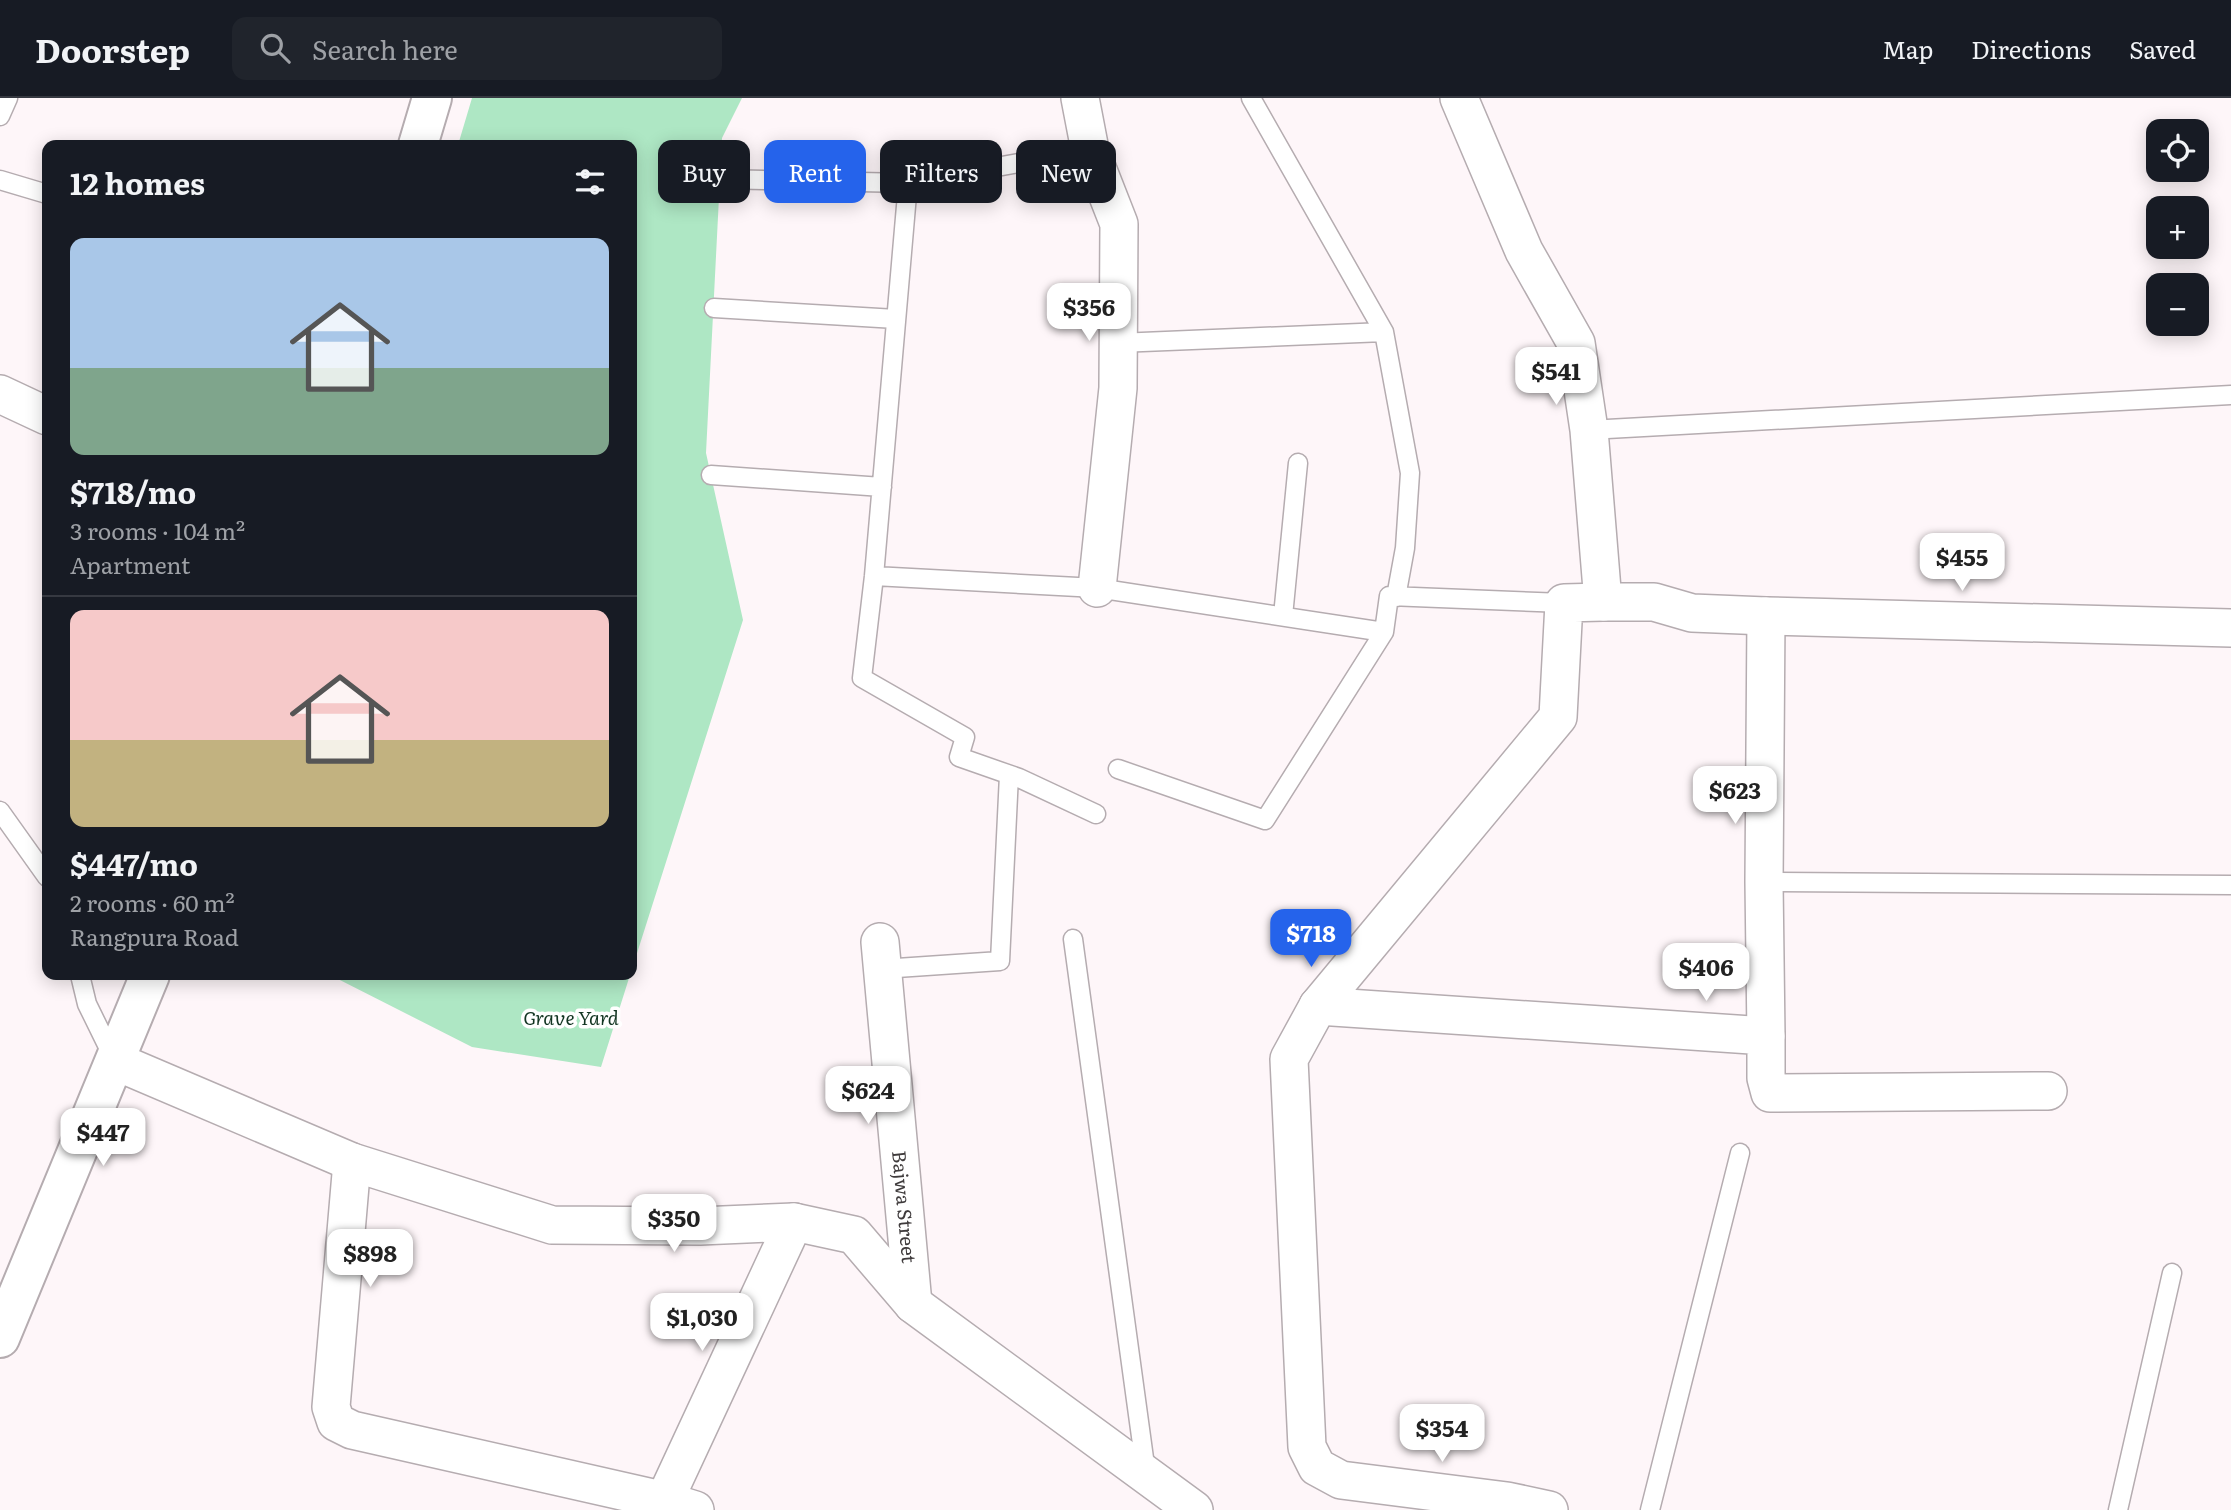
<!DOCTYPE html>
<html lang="en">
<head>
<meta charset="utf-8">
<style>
	body { margin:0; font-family:Literata,serif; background:#20242c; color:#f1f3f6; height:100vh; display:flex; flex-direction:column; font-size:26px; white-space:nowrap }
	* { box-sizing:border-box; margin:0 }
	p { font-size:23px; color:#9ea1a6 }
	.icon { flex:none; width:38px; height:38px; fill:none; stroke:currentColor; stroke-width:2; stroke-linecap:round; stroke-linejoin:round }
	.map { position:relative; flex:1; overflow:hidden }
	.panel { position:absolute; left:42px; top:42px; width:595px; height:840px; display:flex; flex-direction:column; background:#171b24; border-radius:14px; box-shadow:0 4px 18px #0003 }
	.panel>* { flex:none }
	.top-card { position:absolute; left:658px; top:42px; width:665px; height:63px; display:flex; gap:14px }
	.fabs { position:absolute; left:2146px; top:21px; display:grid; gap:14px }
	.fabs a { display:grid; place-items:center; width:63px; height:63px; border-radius:14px; background:#171b24; box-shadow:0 4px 18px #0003; font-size:35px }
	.price { position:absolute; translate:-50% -60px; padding:0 16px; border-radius:14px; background:#fff; color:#222; font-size:23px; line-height:46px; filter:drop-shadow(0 2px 4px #0008) }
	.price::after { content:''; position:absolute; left:50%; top:42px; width:21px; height:16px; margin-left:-10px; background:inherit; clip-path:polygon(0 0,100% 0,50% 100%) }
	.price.selected { background:#2563eb; color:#fff }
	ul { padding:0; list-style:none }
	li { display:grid; align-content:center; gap:14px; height:371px; padding:0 28px }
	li+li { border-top:2px solid #363941 }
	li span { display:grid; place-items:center; height:217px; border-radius:14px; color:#555 }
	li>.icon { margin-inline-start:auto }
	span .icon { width:126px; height:126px; fill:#fffc; stroke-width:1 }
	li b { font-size:30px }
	h2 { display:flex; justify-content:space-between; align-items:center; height:84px; padding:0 28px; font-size:30px }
	.pill { padding:0 24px; border-radius:14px; background:#171b24; box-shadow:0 4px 18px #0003; font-size:24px; line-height:63px }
	.pill.selected { background:#2563eb; color:#fff }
	header { display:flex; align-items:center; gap:42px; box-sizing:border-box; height:98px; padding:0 35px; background:#171b24; border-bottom:2px solid #363941 }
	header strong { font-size:33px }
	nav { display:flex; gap:38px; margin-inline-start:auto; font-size:24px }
	.search { width:490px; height:63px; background:#20242c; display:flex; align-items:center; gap:18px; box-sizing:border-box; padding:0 24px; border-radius:14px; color:#9ea1a6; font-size:26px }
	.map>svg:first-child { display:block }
	.green { fill:#aee7c4 }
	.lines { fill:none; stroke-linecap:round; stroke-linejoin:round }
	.lane-casing { stroke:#b5acb0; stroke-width:21 }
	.street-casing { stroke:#b5acb0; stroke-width:40 }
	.secondary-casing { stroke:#b5acb0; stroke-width:42 }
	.lane { stroke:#fff; stroke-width:18 }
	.street { stroke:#fff; stroke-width:37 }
	.secondary { stroke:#fff; stroke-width:38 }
	.labels { text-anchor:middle; stroke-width:7; stroke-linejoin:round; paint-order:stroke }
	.park-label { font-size:19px; font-style:italic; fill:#123522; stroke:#fff }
	.street-label { font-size:19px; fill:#3f3b3c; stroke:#fff }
</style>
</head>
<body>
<header>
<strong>Doorstep</strong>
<div class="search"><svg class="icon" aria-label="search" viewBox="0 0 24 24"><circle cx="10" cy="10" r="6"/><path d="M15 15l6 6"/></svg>Search here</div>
<nav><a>Map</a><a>Directions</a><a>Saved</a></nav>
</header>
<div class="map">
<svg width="2231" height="1412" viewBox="0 0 2231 1412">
	<rect width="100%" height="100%" fill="#fef6f9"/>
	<path class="green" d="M 472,0 L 742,0 L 722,40 L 706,355 L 743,522 L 632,871 L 632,47 L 458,47 Z
		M 330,877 L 630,877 L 601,969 L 472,949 Z"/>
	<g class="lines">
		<g class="lane-casing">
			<path id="lane" d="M 1251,0 L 1384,234 L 1410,375 L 1405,450 L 1396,499
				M 0,18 L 8,0
				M 720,81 L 908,85 L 1090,52
				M 0,82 L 47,96
				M 908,85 L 874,478 L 862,580 L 965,639 L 959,659 L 1019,680 L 1096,716
				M 714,210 L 896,221
				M 1118,245 L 1384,234
				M 1589,332 L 2231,297
				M 711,377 L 882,389
				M 874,478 L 1097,490 L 1384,534
				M 1283,518 L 1298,365
				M 1118,671 L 1265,722 L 1384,534 L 1389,498 L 1564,505
				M 0,713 L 47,779
				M 1764,784 L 2231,787
				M 1073,841 L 1146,1375
				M 882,871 L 1000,863 L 1009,677
				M 80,877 L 87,906 L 114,961
				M 1650,1412 L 1740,1055
				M 2118,1412 L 2172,1175"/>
		</g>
		<g class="street-casing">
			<g id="street">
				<path d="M 1080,0 L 1090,52 L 1119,126 L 1118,290 L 1097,490"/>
				<path d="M 1459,0 L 1524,153 L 1576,245 L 1589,332 L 1603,504 L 1654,504 L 1692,515 L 1766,518 L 2231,530"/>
				<path d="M 0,296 L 47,318"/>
				<path d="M 1766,518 L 1764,784 L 1766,938"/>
				<path id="s1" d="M 880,844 L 913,1206"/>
				<path d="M 1318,908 L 1766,938 L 1766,980 L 1770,995 L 2048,993"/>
				<path d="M 115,963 L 352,1064 L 552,1127 L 700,1128 L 794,1124 L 854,1137 L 913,1206 L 1194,1412"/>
				<path d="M 352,1064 L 331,1309 L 336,1324 L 352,1332 L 666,1403 L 695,1412"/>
				<path d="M 660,1412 L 794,1124"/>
				<path d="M 1549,1412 L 1507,1403 L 1341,1382 L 1317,1369 L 1307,1349 L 1289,961 L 1318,908 L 1558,619 L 1564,505 L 1603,504"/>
			</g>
		</g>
		<g class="secondary-casing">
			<path id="secondary" d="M 418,47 L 432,0
				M 0,1240 L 150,877"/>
		</g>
		<use href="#lane" class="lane"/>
		<use href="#street" class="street"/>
		<use href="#secondary" class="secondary"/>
	</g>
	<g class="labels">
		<g class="park-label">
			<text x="571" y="927">Grave Yard</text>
		</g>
		<g class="street-label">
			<text dy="7" stroke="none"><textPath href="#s1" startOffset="266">Bajwa Street</textPath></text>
		</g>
	</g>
</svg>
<div class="fabs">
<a><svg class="icon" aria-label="locate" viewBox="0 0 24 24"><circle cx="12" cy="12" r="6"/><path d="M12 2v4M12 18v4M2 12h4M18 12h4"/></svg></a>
<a>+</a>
<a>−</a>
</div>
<b class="price" style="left:1089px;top:245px">$356</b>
<b class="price" style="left:1556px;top:309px">$541</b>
<b class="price" style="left:1962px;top:495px">$455</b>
<b class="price" style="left:1735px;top:728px">$623</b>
<b class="price selected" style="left:1311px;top:871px">$718</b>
<b class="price" style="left:1706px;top:905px">$406</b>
<b class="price" style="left:868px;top:1028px">$624</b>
<b class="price" style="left:103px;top:1070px">$447</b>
<b class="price" style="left:674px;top:1156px">$350</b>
<b class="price" style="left:370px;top:1191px">$898</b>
<b class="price" style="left:702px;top:1255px">$1,030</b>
<b class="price" style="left:1442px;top:1366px">$354</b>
<div class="top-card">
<a class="pill">Buy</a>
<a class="pill selected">Rent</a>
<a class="pill">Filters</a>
<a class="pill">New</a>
</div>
<section class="panel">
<h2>12 homes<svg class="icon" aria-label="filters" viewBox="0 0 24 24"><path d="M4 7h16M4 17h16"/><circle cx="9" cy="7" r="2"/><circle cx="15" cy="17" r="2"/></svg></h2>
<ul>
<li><span style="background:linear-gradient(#a9c7e8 60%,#7fa58c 0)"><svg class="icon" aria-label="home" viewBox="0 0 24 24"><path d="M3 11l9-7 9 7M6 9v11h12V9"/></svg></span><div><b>$718/mo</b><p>3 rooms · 104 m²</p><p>Apartment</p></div></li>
<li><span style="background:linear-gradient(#f6c9c9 60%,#c2b280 0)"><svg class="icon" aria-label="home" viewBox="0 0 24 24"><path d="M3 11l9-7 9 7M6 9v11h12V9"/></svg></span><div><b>$447/mo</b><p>2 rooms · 60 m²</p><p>Rangpura Road</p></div></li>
</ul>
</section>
</div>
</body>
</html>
